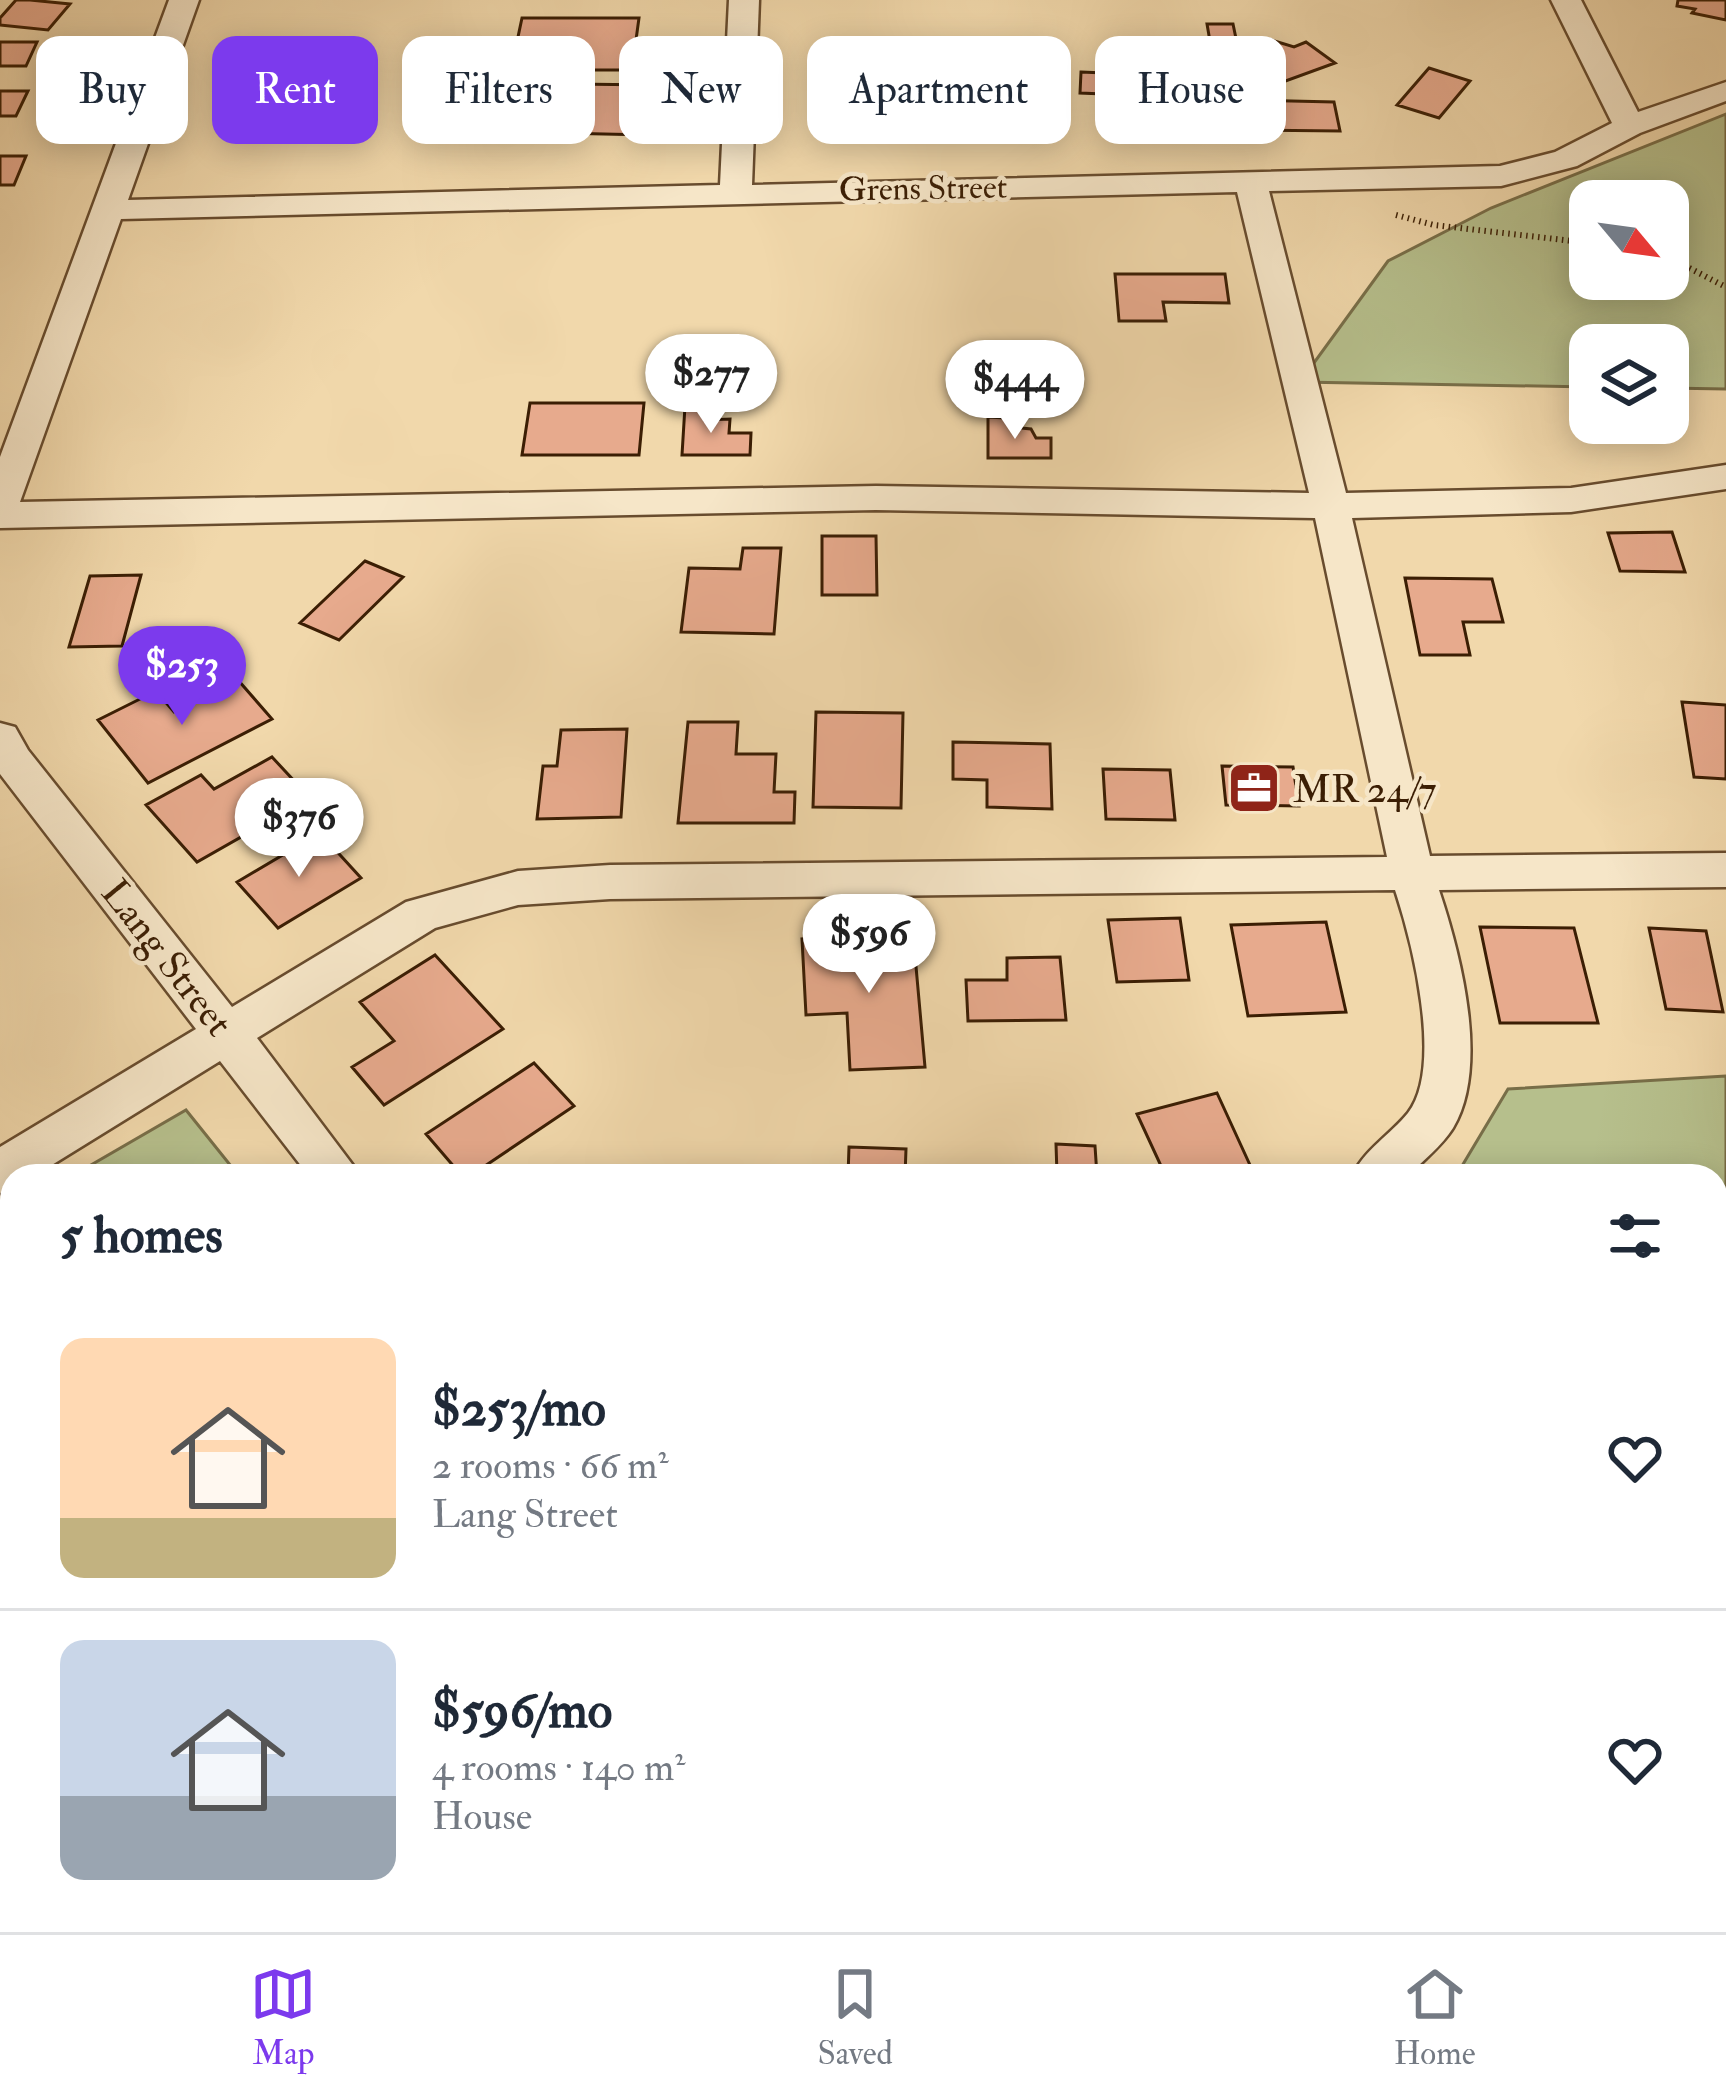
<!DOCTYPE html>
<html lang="en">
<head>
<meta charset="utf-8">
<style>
	body { margin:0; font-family:"IM FELL Double Pica",serif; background:#f6f6f7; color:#1f2937; height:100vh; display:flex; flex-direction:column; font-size:45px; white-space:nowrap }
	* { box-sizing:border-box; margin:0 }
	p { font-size:39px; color:#747a83 }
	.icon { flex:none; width:66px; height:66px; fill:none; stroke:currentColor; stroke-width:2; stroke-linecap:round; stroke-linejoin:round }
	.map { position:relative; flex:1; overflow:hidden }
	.sheet { position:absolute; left:0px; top:1164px; width:1728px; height:768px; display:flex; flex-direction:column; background:#fff; border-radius:36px 36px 0 0; box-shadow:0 6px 30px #0003 }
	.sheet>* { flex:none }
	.banner { position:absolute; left:36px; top:36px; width:1656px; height:108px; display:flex; gap:24px }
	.needle { width:78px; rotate:119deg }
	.fabs { position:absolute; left:1569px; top:180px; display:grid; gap:24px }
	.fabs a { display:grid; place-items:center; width:120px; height:120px; border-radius:24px; background:#fff; box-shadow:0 6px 30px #0003; font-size:60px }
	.price { position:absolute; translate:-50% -102px; padding:0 27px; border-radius:42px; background:#fff; color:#222; font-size:39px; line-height:78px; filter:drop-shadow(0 3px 6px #0008) }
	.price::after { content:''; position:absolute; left:50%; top:72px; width:36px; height:27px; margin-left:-18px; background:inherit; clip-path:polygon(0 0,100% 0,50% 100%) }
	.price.active { background:#7c3aed; color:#fff }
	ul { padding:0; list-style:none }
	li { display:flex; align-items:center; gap:36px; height:300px; padding:0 60px }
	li+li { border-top:3px solid #e0e1e3 }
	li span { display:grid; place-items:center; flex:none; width:336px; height:240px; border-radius:24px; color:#555 }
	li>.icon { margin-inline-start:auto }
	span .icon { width:144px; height:144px; fill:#fffc; stroke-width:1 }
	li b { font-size:51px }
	h2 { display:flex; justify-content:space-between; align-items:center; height:144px; padding:0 60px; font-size:51px }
	.chip { padding:0 42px; border-radius:24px; background:#fff; box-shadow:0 6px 30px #0003; font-size:42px; line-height:108px }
	.chip.active { background:#7c3aed; color:#fff }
	.dock { display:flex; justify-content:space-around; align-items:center; height:168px; border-top:3px solid #e0e1e3; background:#fff; font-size:33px; color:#747a83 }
	.dock a { display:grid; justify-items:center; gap:6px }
	.dock .active { color:#7c3aed }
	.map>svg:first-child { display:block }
	.green { fill:#b6bf8c; stroke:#786e48; stroke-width:3; fill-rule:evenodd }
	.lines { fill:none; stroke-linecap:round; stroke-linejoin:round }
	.stream { fill:#757b69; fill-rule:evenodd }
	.building { fill:#e7aa8d; stroke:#3b1e04; stroke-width:3 }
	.street-casing { stroke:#684c2e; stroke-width:5 }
	.path { stroke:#3b1e04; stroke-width:6; stroke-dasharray:1.5 4.5; stroke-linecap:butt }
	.street { fill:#f6e6c8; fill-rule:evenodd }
	.labels { text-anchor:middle; stroke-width:9; stroke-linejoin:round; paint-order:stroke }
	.far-street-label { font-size:33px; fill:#3b1e04; stroke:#f6e6c8 }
	.poi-label { font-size:39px; fill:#3b1e04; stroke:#f6e6c8; text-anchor:start }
	.street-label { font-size:39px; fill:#3b1e04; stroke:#f6e6c8 }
</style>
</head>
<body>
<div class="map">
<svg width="1726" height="1932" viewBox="0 0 1726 1932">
	<rect width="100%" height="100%" fill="#f1d8ab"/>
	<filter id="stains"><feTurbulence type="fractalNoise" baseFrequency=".00167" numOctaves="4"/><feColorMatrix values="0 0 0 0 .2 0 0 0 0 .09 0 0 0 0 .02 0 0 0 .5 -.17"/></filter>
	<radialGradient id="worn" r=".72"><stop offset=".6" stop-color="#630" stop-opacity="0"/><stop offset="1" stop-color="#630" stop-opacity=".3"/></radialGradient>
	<path class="green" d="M 1726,114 L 1726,389 L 1668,388 L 1668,345 L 1590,345 L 1590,387 L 1300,382 L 1388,261 L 1491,208 ZM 1590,201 L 1668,201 L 1668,279 L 1590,279 Z
		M 1726,1076 L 1726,1932 L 988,1932 L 979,1920 L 1716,1920 L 1716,1176 L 1456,1176 L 1508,1089 Z
		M 186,1110 L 239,1176 L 72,1176 Z
		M 12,1211 L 12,1644 L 0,1632 L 0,1218 Z"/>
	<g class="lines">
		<path class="stream" d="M 1726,1791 L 1726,1816 L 1716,1823 L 1716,1798 Z
			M 1614,1920 L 1637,1920 L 1630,1932 L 1607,1932 Z"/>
	</g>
	<path class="building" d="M 16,0 L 30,0 L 70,4 L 48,30 L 0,25 L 0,18 Z
		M 1678,0 L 1726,0 L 1726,20 L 1692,13 L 1695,9 L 1677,6 Z
		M 522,18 L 639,18 L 635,47 L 665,47 L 662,70 L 511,70 Z
		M 1207,24 L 1233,24 L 1239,53 L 1212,53 Z
		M 1268,39 L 1294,47 L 1306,42 L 1335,63 L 1269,87 L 1257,78 L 1242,84 L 1219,66 L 1255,54 L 1246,47 Z
		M 0,42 L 37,42 L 26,66 L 0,66 Z
		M 1429,68 L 1470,81 L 1439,118 L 1397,105 Z
		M 1081,72 L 1128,74 L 1128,95 L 1080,93 Z
		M 937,74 L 977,74 L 977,94 L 937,93 Z
		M 1015,82 L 1047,105 L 970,137 L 946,119 L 969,109 L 962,104 Z
		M 571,84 L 656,85 L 648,135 L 560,133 Z
		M 509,87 L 553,87 L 546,135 L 500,135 Z
		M 1158,89 L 1193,111 L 1141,136 L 1106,114 Z
		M 0,91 L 28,91 L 16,116 L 0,116 Z
		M 1245,100 L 1334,102 L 1340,131 L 1249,130 Z
		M 0,156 L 26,156 L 14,185 L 0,185 Z
		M 1115,274 L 1225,274 L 1229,303 L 1163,302 L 1166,321 L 1119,321 Z
		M 530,403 L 644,403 L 639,455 L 522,455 Z
		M 685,406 L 706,406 L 705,420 L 730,419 L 729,433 L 751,433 L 750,455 L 682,455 Z
		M 988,417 L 1006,418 L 1010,427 L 1031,429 L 1036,438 L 1051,438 L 1051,458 L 988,458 Z
		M 1672,532 L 1685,572 L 1620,571 L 1608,533 Z
		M 822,536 L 876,536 L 877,595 L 822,595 Z
		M 743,548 L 781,548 L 774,634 L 681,632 L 689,568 L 740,569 Z
		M 365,561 L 403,577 L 339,640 L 300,623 Z
		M 141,575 L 122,646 L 69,647 L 90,576 Z
		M 1405,578 L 1492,579 L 1503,622 L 1463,622 L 1470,655 L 1420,655 Z
		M 238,680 L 272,719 L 148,783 L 98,720 L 156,691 L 174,712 Z
		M 1682,702 L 1726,705 L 1726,779 L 1694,777 Z
		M 816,712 L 903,713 L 901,808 L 813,807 Z
		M 688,722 L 738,722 L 736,754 L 776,754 L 774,792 L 795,792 L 794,823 L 678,823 Z
		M 627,729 L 621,817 L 537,819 L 543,766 L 557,766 L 561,730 Z
		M 953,742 L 1050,744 L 1052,809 L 987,807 L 987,780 L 953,779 Z
		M 272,757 L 310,798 L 197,862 L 146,805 L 201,775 L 214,789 Z
		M 1222,766 L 1293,767 L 1299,806 L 1226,805 Z
		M 1103,769 L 1170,770 L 1175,820 L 1106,819 Z
		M 320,833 L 361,878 L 278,928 L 237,882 Z
		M 1180,918 L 1189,980 L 1117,982 L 1108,920 Z
		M 1326,922 L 1346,1012 L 1248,1016 L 1231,925 Z
		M 1480,927 L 1574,928 L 1598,1023 L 1500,1023 Z
		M 1649,928 L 1706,931 L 1723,1012 L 1666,1009 Z
		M 913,933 L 925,1067 L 850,1070 L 847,1013 L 806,1015 L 802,939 Z
		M 435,955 L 503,1029 L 384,1105 L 352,1067 L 394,1041 L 360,1002 Z
		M 1060,957 L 1066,1020 L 968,1021 L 966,980 L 1007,980 L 1007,958 Z
		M 534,1063 L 574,1106 L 470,1176 L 462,1176 L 426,1134 Z
		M 1217,1093 L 1255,1176 L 1131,1176 L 1162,1168 L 1137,1114 Z
		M 1056,1144 L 1095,1146 L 1097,1176 L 1001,1176 L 1057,1174 Z
		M 849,1147 L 906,1149 L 905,1176 L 848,1176 Z"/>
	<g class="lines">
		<g class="street-casing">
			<path id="street" d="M 169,0 L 199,0 L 128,200 L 720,185 L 729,0 L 759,0 L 752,185 L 1500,166 L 1555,152 L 1612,123 L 1551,0 L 1581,0 L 1638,112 L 1726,82 L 1726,101 L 1640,133 L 1577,166 L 1501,186 L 1269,191 L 1346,493 L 1571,488 L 1726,465 L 1726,489 L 1571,512 L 1352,518 L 1430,856 L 1726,853 L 1726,887 L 1439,890 C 1460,953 1490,1066 1453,1128 C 1442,1146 1422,1161 1408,1176 L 1352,1176 C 1365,1149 1390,1135 1408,1113 C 1444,1067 1412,941 1395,890 L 610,899 L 518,905 L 435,928 L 257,1038 L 361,1176 L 309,1176 L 220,1061 L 34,1176 L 12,1176 L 12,1188 L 0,1193 L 0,1147 L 196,1029 L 0,774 L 0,723 L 15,727 L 28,750 L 232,1007 L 406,902 L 518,871 L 610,865 L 1387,857 L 1315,518 L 876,510 L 0,528 L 0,457 ZM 1237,192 L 1309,493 L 876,486 L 20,502 L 121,219 Z
				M 12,1786 L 12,1849 L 0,1854 L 0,1791 Z
				M 876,1920 L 940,1920 L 945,1932 L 881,1932 Z"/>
		</g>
		<path class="path" d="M 1396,215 L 1434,225 L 1590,243
			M 1668,257 L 1726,287"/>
		<use href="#street" class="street"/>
	</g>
	<defs>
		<g id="office-square" transform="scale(2.7)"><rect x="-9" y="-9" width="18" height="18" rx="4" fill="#8f2418" stroke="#f6e6c8"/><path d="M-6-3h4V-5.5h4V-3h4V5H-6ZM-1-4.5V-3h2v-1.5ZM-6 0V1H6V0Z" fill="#fff"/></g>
	</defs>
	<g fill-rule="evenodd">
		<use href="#office-square" x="1254" y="788"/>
	</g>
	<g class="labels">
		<g class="far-street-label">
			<text transform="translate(923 187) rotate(-1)" y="12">Grens Street</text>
		</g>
		<g class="poi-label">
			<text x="1293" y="802">MR 24/7</text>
		</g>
		<g class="street-label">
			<text transform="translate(168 957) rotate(52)" y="14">Lang Street</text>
		</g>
	</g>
	<rect width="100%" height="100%" filter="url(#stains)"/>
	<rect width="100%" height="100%" fill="url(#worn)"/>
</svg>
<div class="fabs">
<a><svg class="needle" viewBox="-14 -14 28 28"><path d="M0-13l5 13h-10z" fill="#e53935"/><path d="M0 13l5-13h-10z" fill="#747a83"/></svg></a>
<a><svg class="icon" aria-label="layers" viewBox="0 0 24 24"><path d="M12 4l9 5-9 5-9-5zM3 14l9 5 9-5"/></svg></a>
</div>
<b class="price" style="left:711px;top:436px">$277</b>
<b class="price" style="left:1015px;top:442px">$444</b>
<b class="price active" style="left:182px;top:728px">$253</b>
<b class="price" style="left:299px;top:880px">$376</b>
<b class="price" style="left:869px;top:996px">$596</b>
<div class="banner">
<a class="chip">Buy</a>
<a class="chip active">Rent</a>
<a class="chip">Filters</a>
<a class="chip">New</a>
<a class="chip">Apartment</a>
<a class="chip">House</a>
</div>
<section class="sheet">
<h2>5 homes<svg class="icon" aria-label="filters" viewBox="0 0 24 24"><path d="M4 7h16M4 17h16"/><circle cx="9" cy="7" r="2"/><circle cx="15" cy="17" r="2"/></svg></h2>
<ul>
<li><span style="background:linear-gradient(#ffd9b3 75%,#c2b280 0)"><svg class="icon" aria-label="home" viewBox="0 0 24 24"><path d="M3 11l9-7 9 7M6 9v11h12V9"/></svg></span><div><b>$253/mo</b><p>2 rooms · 66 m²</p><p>Lang Street</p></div><svg class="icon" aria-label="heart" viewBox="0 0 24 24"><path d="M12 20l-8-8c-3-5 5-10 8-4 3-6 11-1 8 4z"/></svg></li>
<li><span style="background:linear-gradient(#c9d6e8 65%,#9aa5b1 0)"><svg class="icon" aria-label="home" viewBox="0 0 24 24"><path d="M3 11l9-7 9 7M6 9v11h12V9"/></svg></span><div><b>$596/mo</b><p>4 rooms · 140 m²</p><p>House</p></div><svg class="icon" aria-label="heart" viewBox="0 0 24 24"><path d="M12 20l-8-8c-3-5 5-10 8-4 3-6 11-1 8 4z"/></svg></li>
</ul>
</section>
</div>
<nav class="dock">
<a class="active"><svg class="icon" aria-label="map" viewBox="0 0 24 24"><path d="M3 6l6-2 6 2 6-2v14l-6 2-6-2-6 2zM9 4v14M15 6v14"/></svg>Map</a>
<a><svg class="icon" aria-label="saved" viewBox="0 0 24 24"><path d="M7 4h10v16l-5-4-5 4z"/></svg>Saved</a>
<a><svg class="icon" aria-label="home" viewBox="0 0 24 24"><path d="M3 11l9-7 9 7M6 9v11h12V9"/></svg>Home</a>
</nav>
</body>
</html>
